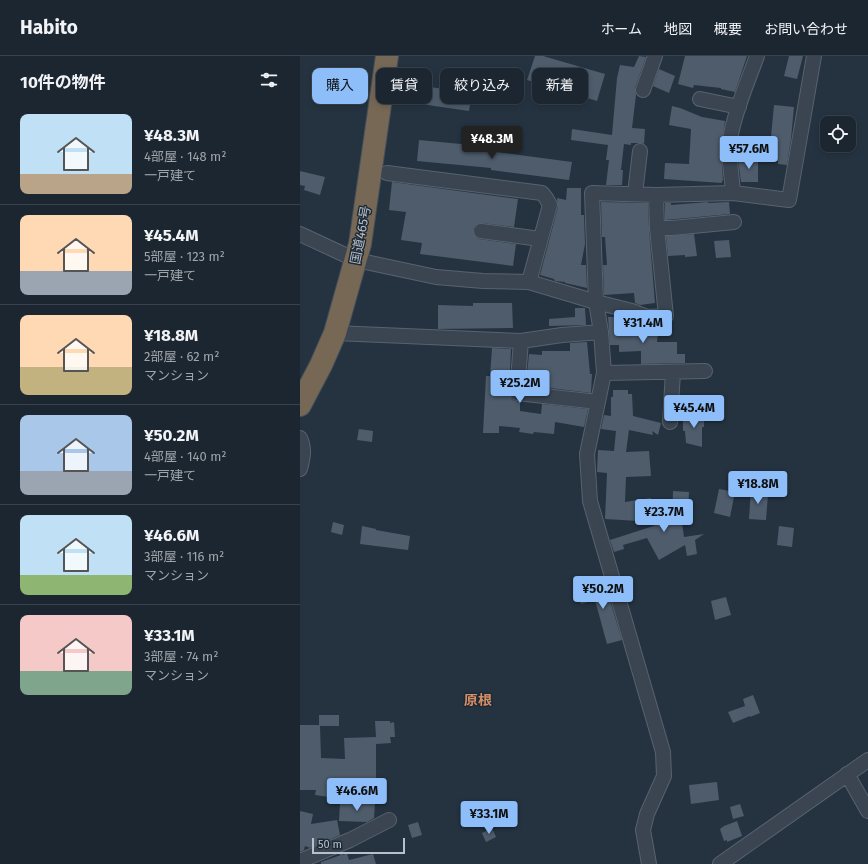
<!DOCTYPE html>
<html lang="ja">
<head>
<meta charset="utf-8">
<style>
	body { margin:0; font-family:"Fira Sans","Noto Sans JP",sans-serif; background:#252e39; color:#f1f3f6; height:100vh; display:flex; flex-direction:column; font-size:15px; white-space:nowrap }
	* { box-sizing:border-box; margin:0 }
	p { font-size:13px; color:#a0a5ab }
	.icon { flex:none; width:22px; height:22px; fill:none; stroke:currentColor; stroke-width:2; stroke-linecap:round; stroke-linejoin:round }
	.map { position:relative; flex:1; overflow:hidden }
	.panel { display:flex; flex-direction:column; background:#1c2631; width:300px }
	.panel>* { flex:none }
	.banner { position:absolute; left:12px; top:12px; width:380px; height:36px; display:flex; gap:8px }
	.tools { position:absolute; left:520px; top:60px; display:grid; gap:8px }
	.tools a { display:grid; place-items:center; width:36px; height:36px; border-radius:8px; background:#1c2631; box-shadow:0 2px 6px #0003,0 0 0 1px #3a434d; font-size:20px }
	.scale { position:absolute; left:12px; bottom:10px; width:93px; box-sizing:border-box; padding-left:4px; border:2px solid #b6c0cb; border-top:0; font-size:11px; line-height:14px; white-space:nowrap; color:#b6c0cb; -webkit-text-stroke:3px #1e2a36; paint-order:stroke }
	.price { position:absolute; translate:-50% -34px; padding:0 9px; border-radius:4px; background:#8dbefa; color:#111; font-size:13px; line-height:26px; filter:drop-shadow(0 1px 2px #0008) }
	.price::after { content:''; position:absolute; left:50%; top:24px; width:12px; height:9px; margin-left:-6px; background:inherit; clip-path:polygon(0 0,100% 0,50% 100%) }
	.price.selected { background:#222; color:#fff }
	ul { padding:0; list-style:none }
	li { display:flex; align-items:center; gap:12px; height:100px; padding:0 20px }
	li+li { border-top:1px solid #3a434d }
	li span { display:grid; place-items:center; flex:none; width:112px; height:80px; border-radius:8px; color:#555 }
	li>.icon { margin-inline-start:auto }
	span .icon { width:48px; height:48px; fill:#fffc; stroke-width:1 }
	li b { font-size:17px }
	h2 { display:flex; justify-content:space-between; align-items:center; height:48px; padding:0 20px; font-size:17px }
	.pill { padding:0 14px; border-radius:8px; background:#1c2631; box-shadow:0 2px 6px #0003,0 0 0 1px #3a434d; font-size:14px; line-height:36px }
	.pill.selected { background:#8dbefa; color:#111 }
	header { display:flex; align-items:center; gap:24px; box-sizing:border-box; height:56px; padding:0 20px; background:#1c2631; border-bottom:1px solid #3a434d }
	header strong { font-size:19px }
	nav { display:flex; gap:22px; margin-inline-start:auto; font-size:14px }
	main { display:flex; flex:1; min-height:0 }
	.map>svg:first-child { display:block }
	.building { fill:#4e5c6c }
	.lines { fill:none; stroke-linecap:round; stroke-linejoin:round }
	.street-casing { stroke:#57636e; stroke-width:16 }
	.highway-casing { stroke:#44505b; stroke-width:24 }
	.street { stroke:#3a4551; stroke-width:14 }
	.highway { stroke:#776856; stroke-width:22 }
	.labels { text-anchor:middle; stroke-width:3; stroke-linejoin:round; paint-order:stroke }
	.street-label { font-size:13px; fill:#b6c0cb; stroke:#1e2a36 }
	.neighbourhood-label { font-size:14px; font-weight:bold; fill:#d78f65; stroke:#1e2a36 }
</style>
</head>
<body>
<header>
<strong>Habito</strong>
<nav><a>ホーム</a><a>地図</a><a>概要</a><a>お問い合わせ</a></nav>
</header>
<main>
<section class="panel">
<h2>10件の物件<svg class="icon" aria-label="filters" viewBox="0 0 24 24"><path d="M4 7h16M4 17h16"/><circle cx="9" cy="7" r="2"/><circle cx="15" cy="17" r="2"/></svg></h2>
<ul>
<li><span style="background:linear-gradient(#bfe0f5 75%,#b9a48a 0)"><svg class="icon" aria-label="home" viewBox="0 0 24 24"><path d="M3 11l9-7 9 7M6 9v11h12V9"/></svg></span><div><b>¥48.3M</b><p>4部屋 · 148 m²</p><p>一戸建て</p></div></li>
<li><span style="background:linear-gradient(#ffd9b3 70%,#9aa5b1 0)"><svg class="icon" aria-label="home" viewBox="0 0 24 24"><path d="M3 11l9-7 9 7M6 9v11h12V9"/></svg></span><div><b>¥45.4M</b><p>5部屋 · 123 m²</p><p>一戸建て</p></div></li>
<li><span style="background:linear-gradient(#ffd9b3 65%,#c2b280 0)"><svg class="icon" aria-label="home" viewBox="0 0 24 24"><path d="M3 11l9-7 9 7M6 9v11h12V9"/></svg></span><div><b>¥18.8M</b><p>2部屋 · 62 m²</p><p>マンション</p></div></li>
<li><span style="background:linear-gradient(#a9c7e8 70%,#9aa5b1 0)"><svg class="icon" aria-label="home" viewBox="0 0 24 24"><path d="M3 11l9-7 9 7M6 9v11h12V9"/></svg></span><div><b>¥50.2M</b><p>4部屋 · 140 m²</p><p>一戸建て</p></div></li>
<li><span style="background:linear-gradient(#bfe0f5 75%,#8fb573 0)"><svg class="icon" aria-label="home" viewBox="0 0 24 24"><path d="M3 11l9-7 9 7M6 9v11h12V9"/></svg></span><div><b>¥46.6M</b><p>3部屋 · 116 m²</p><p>マンション</p></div></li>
<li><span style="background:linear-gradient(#f6c9c9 70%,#7fa58c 0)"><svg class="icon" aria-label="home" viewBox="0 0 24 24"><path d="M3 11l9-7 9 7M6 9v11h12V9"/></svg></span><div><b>¥33.1M</b><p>3部屋 · 74 m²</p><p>マンション</p></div></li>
</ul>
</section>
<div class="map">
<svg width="568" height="808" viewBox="0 0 568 808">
	<rect width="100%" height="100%" fill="#253341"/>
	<path class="building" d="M 235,0 L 243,0 L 305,18 L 297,45 L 227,24 Z
		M 339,0 L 346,1 L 335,32 L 336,39 L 332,72 L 345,73 L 344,88 L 341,87 L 331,87 L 331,89 L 324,88 L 321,114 L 323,114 L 322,129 L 306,129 L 309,104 L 306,104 L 308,89 L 271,84 L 272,73 L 312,79 L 317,22 L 320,9 L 334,11 Z
		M 385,0 L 447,0 L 435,36 L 421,33 L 421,32 L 394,29 L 393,32 L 378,28 Z
		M 489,0 L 503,0 L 497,23 L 484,20 Z
		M 359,13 L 375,20 L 369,37 L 353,30 Z
		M 109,28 L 172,37 L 169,55 L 107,46 Z
		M 474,49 L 494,51 L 491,83 L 487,109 L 478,108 L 478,105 L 460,103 L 463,80 L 471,81 Z
		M 372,50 L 380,52 L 402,61 L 425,65 L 421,92 L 423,125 L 422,125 L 422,127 L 364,123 L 365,107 L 389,108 L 391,73 L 369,69 Z
		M 119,84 L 182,90 L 182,94 L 272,106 L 269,124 L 191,114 L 191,112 L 117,105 Z
		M 438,103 L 458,104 L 458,126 L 441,126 Z
		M 0,115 L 25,121 L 20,139 L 4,134 L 5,130 L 0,129 Z
		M 92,126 L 218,143 L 214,171 L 182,167 L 175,170 L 173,174 L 176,181 L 179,183 L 216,188 L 213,210 L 120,198 L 122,187 L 101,184 L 106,156 L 89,154 Z
		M 267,132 L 281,132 L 281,159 L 284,159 L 285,188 L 281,209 L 286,209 L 287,232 L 265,227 L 265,226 L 255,225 L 254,223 L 240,219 L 258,151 L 257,142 L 266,144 Z
		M 301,146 L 348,147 L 349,173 L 355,247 L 340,249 L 335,247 L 334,237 L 304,239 L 303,209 L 307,209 L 305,181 L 302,181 Z
		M 408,146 L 408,147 L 429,146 L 430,158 L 365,164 L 365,147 L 371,147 L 371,149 Z
		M 394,178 L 397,200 L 385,201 L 385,199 L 368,200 L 366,180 Z
		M 429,184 L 431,201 L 416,202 L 414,185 Z
		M 173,247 L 212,247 L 213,272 L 138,273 L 138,249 L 173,250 Z
		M 275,252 L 285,252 L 286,269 L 249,270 L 249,263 L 275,261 Z
		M 308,261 L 321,261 L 330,263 L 330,275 L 358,278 L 357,286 L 377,286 L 377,298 L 385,298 L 385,307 L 341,308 L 341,295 L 319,296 L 319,289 L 310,289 Z
		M 287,286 L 290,318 L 292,318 L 291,337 L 226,329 L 229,298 L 242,299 L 242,295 L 270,295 L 270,287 Z
		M 192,292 L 211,293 L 209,337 L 212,344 L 220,346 L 220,355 L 241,358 L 242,348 L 288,353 L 284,371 L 255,366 L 254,378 L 234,376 L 233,378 L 219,376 L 220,372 L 199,370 L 199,377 L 183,377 L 186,320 L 190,320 Z
		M 313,334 L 328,334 L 328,338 L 332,338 L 333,360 L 361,367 L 358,379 L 352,375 L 353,379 L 329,374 L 326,396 L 349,395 L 351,420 L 326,421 L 325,446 L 351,442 L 355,466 L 305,463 L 307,417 L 297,416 L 298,394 L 314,395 L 316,375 L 301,373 L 304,359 L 311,360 L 311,341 L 313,341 Z
		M 383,358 L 404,358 L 404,371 L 402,371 L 402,391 L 386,387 L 385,375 L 383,375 Z
		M 59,373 L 73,375 L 72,386 L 57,384 Z
		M 419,433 L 435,436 L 430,461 L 414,457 Z
		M 451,433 L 463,434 L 463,438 L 468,438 L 466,464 L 449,463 Z
		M 373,435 L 389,436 L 388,454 L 380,453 L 384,481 L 404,478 L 395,484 L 397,498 L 387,500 L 385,489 L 359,504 L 347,482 L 323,489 L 324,493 L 314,496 L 310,484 L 366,466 L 372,465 Z
		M 33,466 L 44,469 L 42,479 L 31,476 Z
		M 62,470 L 76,473 L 76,474 L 110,480 L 108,494 L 60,488 Z
		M 479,470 L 494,472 L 492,491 L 477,489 Z
		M 303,522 L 322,584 L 307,588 L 295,544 L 281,548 L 277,536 L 295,531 L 293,525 Z
		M 426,541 L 431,559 L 415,564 L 411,545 Z
		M 453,639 L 460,657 L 450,661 L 450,660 L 433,667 L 428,656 L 445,650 L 443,643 Z
		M 19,659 L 39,659 L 39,670 L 20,670 L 21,702 L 45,703 L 44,682 L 76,681 L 75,665 L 90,665 L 90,667 L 94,666 L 95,681 L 90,681 L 91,687 L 76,688 L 76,684 L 76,724 L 64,724 L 63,728 L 30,726 L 29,741 L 15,739 L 16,734 L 0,734 L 0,669 L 19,669 Z
		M 417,726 L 419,744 L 391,748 L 389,729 Z
		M 75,746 L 74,762 L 67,766 L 39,765 L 40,747 Z
		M 440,748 L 444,760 L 433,763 L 430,751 Z
		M 0,755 L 13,758 L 11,768 L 37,764 L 40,779 L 10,792 L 5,790 L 4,794 L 0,796 Z
		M 437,765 L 442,780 L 427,786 L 427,784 L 424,785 L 420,773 L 424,770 Z
		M 118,766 L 122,779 L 112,782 L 108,769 Z
		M 192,772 L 196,781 L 186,786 L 182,777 Z
		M 42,796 L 43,799 L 47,797 L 49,804 L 73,798 L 76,808 L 21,808 L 21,806 L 41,799 L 38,798 Z"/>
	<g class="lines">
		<g class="street-casing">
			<path id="street" d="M 343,34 L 355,0
				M 400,43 L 439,51
				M 87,117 L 242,137 L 246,142 L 250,149 L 229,226
				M 433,137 C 432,118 427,97 431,78 C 436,52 448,25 457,0
				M 335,138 L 340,95
				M 357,172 L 372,172 L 434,166
				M 181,175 L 240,183
				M 0,178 L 56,204 L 136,221 L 183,225 L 229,226 L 296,246 L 332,255 L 347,261 L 366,260 L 357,172 L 356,139
				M 35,277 L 221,285 L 262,279 L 301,276
				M 221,285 L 217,337 L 298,346
				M 304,317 L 405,315
				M 370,366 L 373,316
				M 0,382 C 5,393 3,402 0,413
				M 547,718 L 568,755
				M 0,805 L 50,784 L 89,764
				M 349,808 L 343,774 L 347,758 L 364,720 L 363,696 L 290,445 L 287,398 L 304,317 L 301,276 L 296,246 L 292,137 L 356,139 L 433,137 L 489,144 L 514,0
				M 420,808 L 568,704"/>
		</g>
		<g class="highway-casing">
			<path id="highway" d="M 0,349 L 21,309 L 35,277 L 60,188 L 87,0"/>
		</g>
		<use href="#street" class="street"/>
		<use href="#highway" class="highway"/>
	</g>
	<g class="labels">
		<g class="street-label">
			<text transform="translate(60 179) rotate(-79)" y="5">国道465号</text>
		</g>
		<g class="neighbourhood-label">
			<text x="178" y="649">原根</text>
		</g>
	</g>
</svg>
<div class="tools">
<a><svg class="icon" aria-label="locate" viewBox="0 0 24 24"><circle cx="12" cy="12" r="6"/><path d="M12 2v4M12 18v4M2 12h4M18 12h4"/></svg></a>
</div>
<div class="scale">50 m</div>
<b class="price selected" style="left:192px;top:104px">¥48.3M</b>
<b class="price" style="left:449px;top:114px">¥57.6M</b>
<b class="price" style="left:343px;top:288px">¥31.4M</b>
<b class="price" style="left:220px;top:348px">¥25.2M</b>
<b class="price" style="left:394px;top:373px">¥45.4M</b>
<b class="price" style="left:458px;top:449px">¥18.8M</b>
<b class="price" style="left:364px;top:477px">¥23.7M</b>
<b class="price" style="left:303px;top:554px">¥50.2M</b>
<b class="price" style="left:57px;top:756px">¥46.6M</b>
<b class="price" style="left:189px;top:779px">¥33.1M</b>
<div class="banner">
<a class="pill selected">購入</a>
<a class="pill">賃貸</a>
<a class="pill">絞り込み</a>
<a class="pill">新着</a>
</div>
</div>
</main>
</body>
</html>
